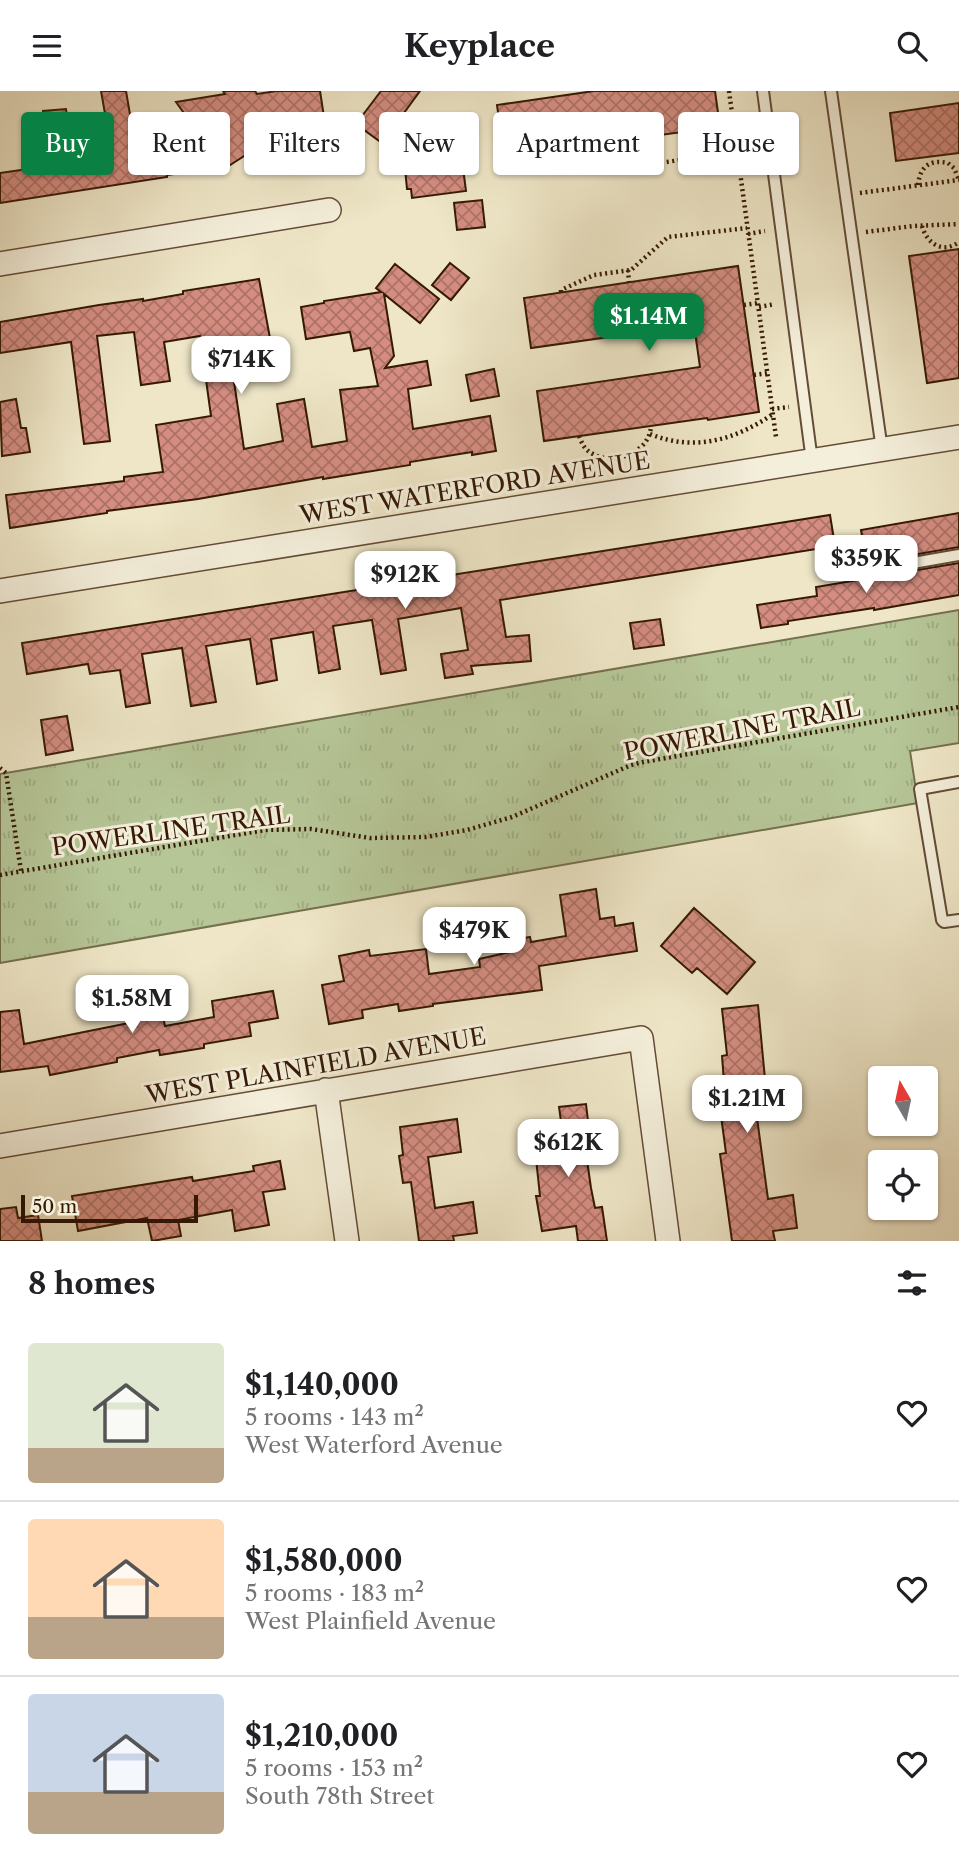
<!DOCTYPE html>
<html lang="en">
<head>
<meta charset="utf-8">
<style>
	body { margin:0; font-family:"Libre Caslon Text",serif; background:#f2f2f2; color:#202124; height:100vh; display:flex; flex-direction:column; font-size:26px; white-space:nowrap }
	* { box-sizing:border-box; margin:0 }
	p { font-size:23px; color:#757577 }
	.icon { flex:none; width:38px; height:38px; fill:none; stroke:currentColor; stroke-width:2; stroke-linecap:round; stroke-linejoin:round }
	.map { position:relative; height:1150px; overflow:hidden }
	.sheet { display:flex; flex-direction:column; background:#fff; flex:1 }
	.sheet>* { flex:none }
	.guide { position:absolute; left:21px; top:21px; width:917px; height:63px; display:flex; gap:14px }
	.needle { width:46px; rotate:351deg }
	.tools { position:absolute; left:868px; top:975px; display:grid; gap:14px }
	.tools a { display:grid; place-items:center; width:70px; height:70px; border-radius:7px; background:#fff; box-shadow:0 2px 5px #0004; font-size:35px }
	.scale { position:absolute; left:21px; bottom:18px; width:177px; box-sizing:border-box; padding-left:7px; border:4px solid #361905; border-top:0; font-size:19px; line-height:24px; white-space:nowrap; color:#361905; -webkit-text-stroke:5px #f4efdb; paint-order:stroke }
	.price { position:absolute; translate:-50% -60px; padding:0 16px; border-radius:14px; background:#fff; color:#222; font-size:23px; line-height:46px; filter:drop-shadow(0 2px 4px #0008) }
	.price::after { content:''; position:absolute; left:50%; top:42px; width:21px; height:16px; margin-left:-10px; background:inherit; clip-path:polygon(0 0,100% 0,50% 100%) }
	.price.current { background:#0b8043; color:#fff }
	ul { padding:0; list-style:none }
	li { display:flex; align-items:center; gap:21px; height:175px; padding:0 28px }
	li+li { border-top:2px solid #e0e0e0 }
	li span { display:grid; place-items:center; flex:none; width:196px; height:140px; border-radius:7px; color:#555 }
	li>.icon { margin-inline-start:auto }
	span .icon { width:84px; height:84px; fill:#fffc; stroke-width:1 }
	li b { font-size:30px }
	h2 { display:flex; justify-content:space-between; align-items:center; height:84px; padding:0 28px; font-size:30px }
	.tag { padding:0 24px; border-radius:7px; background:#fff; box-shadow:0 2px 5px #0004; font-size:24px; line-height:63px }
	.tag.current { background:#0b8043; color:#fff }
	header { display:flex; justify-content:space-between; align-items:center; height:91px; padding:0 28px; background:#fff; font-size:32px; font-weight:700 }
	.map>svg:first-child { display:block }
	.grass { fill:url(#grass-tufts); stroke:#76704e; stroke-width:2 }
	.building { fill:url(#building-cross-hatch); stroke:#361905; stroke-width:2 }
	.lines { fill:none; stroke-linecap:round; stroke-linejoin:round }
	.service-casing { stroke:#644c36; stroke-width:14 }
	.minor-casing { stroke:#644c36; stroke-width:26 }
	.path { stroke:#361905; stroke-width:4.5; stroke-dasharray:2 3.5; stroke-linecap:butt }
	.service { stroke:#f4efdb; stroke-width:10 }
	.minor { stroke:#f4efdb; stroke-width:23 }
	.labels { text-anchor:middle; stroke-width:6; stroke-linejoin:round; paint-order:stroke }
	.street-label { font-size:24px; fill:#361905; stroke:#f4efdb }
</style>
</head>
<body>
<header><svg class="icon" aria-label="menu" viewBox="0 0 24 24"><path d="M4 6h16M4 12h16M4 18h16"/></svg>Keyplace<svg class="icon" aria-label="search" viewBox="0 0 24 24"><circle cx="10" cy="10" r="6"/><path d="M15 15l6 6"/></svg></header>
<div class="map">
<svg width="959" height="1150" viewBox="0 0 959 1150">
	<defs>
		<pattern id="grass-tufts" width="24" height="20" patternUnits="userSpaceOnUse" patternTransform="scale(1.75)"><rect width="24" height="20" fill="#b6c697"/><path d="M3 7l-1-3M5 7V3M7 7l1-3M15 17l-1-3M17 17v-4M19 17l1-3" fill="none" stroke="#9daa81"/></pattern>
		<pattern id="building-cross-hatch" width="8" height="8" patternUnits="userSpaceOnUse" patternTransform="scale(1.75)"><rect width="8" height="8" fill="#d48d80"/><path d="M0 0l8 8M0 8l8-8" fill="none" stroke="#ad7267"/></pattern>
	</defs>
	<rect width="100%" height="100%" fill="#eee6c7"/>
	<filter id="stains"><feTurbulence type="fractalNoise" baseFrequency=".00286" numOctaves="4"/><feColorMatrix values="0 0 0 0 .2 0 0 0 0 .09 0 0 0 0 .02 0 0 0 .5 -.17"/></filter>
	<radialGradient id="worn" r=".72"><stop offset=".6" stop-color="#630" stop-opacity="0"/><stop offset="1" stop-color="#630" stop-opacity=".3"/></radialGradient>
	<path class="grass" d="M 959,519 L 959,652 L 910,660 L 918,712 L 0,872 L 0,683 Z"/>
	<path class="building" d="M 101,0 L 126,0 L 132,35 L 167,29 L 175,83 L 167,84 L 167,86 L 0,112 L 0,82 L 49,75 L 43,20 L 66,18 L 71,57 L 110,51 Z
		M 223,0 L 255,0 L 257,3 L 277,0 L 320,0 L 324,26 L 256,36 L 266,51 L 224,78 L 176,11 L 225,3 Z
		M 381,0 L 420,0 L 382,52 L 356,33 Z
		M 594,0 L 715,0 L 720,36 L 504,65 L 497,14 Z
		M 959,12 L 959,62 L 896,70 L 890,22 Z
		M 462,69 L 466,100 L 412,107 L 411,98 L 407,98 L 405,77 Z
		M 482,109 L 485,136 L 457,139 L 454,112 Z
		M 959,158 L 959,287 L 927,292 L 909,165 Z
		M 450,172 L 469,187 L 451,209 L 432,194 Z
		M 395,173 L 439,208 L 420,232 L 384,203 L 394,265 L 385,277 L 427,270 L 431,294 L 408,298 L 413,338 L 490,325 L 496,360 L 472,364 L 472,361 L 410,371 L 410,374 L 323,388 L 323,386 L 198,408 L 107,420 L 107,422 L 10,437 L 6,404 L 124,390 L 124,386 L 163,381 L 156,334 L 211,325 L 200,245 L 164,251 L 170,290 L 141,294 L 134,241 L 97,245 L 110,350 L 84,353 L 71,251 L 0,262 L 0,231 L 99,214 L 143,208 L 143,210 L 183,203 L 183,200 L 259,188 L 272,258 L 287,261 L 280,288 L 232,277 L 244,358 L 283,350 L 277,313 L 304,308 L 312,356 L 347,350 L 340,299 L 378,295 L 370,257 L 354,260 L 350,241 L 306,248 L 301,216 L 324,212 L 324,210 L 381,201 L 376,197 Z
		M 738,175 L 759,321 L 708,329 L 707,327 L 544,350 L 537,300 L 700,276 L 694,234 L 531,257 L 524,207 Z
		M 494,278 L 499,305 L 471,310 L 466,284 Z
		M 16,308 L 21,337 L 26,337 L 30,361 L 2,365 L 0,311 Z
		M 959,422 L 959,456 L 872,471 L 867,474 L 861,439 Z
		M 830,424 L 835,455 L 500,509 L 506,546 L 529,544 L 531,570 L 471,575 L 473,583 L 445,587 L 441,563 L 468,559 L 461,517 L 398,528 L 406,579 L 381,583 L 372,529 L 333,535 L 340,578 L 319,582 L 313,541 L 271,548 L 277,589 L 257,593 L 250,548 L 206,555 L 216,611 L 191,615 L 182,557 L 142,563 L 150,612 L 126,616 L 120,579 L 90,583 L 88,573 L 27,583 L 22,552 Z
		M 959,472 L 959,504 L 874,519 L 874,517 L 788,530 L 788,533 L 761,537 L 757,514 L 817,505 L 816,496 Z
		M 660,528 L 664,554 L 634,558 L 630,532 Z
		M 67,625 L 73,659 L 46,664 L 41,629 Z
		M 596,798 L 600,828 L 614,826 L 615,835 L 633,832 L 637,860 L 539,875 L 542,899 L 433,913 L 433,915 L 399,920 L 398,913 L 362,919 L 363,927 L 329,933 L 322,894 L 344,890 L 339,865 L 369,859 L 370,865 L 426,858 L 429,883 L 480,876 L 479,868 L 510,861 L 508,850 L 530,846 L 531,851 L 566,845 L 560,804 Z
		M 694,817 L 755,871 L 727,903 L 697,877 L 692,882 L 661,855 Z
		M 273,900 L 278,927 L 249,932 L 251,945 L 204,953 L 204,957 L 160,964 L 159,959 L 117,967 L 117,971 L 50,984 L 48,975 L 0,981 L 0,921 L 19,919 L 24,953 L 134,931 L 129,906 L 158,901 L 165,935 L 214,926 L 212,910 Z
		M 758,914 L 765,988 L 752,990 L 768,1108 L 793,1104 L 797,1137 L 773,1140 L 775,1150 L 732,1150 L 720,1063 L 726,1062 L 720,1017 L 726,1016 L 722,965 L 727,964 L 722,918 Z
		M 586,1013 L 591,1055 L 585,1055 L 591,1097 L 595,1117 L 602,1116 L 607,1150 L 578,1150 L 576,1135 L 542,1140 L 536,1105 L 540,1105 L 534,1049 L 563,1045 L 559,1016 Z
		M 457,1028 L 461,1061 L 428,1066 L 435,1117 L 473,1111 L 477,1142 L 453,1145 L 454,1150 L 419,1150 L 411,1091 L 403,1092 L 399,1065 L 403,1064 L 400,1036 Z
		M 280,1070 L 285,1098 L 263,1101 L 269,1134 L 235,1140 L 232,1119 L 178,1129 L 181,1145 L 152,1150 L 147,1127 L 78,1140 L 72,1105 L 192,1086 L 193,1090 L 254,1080 L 253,1075 Z
		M 16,1116 L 18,1127 L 38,1124 L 42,1150 L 0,1150 L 0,1118 Z"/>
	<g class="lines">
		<g class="service-casing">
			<path id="service" d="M 763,0 L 812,370
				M 831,0 L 882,359
				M 873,479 L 959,464
				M 959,691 L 920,698 L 942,829 L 944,831 L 959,829"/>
		</g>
		<g class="minor-casing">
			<path id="minor" d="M 0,173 L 329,119
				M 0,500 L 959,346
				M 326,999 L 347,1150
				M 0,1055 L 641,947 L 668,1150"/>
		</g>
		<path class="path" d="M 729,0 L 776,346
			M 610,50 L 612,65
			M 540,60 L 541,64 L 547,63 L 578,70 L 616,64 L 659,72 L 737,61
			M 918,94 C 920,76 929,68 948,72 L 954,77 L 959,89
			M 860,102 L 959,89
			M 922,135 C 927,153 943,163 959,151
			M 866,141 L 913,135 L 959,133
			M 748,143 L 765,140
			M 628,179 L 629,191
			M 561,201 L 561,199 L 594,184 L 631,179 L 668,146 L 747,137
			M 744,214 L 758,212
			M 759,216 L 775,213
			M 754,284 L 768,282
			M 772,318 L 789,316
			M 650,343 C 694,361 735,349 773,323
			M 579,345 C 582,353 585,359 593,363 C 615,375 650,361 651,335
			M 0,677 L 6,682 L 21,780
			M 0,784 L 265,739 L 311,738 L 370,747 L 426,746 L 467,739 L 512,726 L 631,674 L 643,671 L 959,616"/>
		<use href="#service" class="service"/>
		<use href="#minor" class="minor"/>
	</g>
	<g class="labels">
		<g class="street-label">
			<text transform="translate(475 397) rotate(-9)" y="8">WEST WATERFORD AVENUE</text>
			<text transform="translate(742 639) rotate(-11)" y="8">POWERLINE TRAIL</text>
			<text transform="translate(171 740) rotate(-8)" y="8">POWERLINE TRAIL</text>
			<text transform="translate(316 975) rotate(-10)" y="8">WEST PLAINFIELD AVENUE</text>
		</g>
	</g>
	<rect width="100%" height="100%" filter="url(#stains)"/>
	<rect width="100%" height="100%" fill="url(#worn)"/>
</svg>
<div class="tools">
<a><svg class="needle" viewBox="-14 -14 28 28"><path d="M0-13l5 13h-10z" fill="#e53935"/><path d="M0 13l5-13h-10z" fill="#757577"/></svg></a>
<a><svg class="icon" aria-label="locate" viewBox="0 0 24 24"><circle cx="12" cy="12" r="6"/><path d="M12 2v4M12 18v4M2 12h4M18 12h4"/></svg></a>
</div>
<div class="scale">50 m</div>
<b class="price current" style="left:649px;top:262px">$1.14M</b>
<b class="price" style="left:241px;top:305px">$714K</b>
<b class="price" style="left:866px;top:504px">$359K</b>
<b class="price" style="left:405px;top:520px">$912K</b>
<b class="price" style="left:474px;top:876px">$479K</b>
<b class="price" style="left:132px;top:944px">$1.58M</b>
<b class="price" style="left:747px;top:1044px">$1.21M</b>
<b class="price" style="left:568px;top:1088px">$612K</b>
<div class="guide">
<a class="tag current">Buy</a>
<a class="tag">Rent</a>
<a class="tag">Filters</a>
<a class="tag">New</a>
<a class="tag">Apartment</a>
<a class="tag">House</a>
</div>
</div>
<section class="sheet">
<h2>8 homes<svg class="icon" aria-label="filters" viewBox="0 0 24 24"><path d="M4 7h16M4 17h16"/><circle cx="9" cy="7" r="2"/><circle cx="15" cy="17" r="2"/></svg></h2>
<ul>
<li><span style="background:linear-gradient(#dfe7d0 75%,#b9a48a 0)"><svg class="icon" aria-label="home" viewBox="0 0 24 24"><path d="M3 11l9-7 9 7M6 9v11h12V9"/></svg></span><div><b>$1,140,000</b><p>5 rooms · 143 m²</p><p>West Waterford Avenue</p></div><svg class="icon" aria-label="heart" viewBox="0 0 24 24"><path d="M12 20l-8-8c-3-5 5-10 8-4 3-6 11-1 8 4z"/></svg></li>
<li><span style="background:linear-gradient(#ffd9b3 70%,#b9a48a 0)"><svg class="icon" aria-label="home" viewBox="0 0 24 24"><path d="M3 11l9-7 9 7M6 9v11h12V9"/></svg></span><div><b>$1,580,000</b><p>5 rooms · 183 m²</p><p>West Plainfield Avenue</p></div><svg class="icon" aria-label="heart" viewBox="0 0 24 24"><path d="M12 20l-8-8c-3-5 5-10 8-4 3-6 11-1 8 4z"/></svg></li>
<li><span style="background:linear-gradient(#c9d6e8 70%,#b9a48a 0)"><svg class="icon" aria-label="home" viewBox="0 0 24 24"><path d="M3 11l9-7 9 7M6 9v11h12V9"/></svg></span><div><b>$1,210,000</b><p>5 rooms · 153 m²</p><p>South 78th Street</p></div><svg class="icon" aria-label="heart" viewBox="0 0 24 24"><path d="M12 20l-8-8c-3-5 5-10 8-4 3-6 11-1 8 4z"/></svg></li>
</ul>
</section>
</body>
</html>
